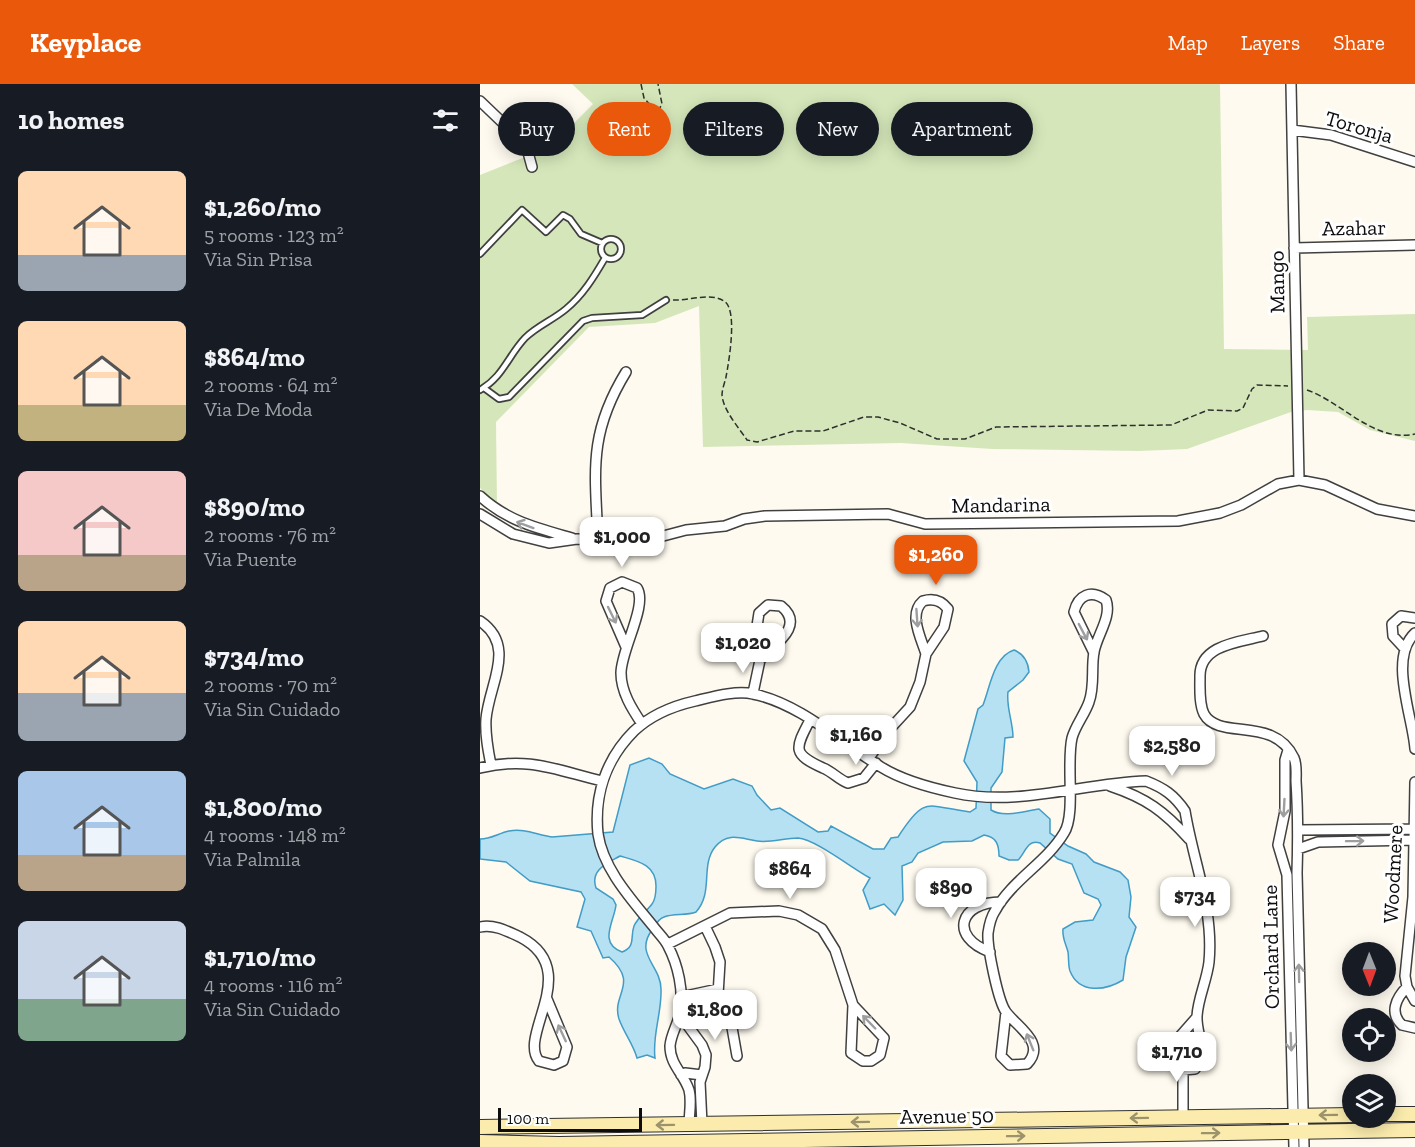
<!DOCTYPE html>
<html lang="en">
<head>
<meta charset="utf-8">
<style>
	body { margin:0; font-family:"Zilla Slab",serif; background:#20242c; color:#f1f3f6; height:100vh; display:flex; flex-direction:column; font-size:22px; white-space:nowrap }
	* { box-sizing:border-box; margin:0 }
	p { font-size:20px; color:#9ea1a6 }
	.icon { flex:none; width:33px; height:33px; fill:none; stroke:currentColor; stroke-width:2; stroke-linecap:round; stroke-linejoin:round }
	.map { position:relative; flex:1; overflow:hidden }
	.details { display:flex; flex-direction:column; background:#171b24; width:480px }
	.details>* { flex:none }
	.banner { position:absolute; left:18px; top:18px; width:570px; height:54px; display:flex; gap:12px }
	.needle { width:39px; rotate:179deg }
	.tools { position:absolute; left:862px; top:858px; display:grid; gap:12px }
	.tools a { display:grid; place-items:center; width:54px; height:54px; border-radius:50%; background:#171b24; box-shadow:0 3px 15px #0003; font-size:30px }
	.scale { position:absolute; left:18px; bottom:15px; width:144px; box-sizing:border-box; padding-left:6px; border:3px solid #0d0d0d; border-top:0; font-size:16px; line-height:21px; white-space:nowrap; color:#0d0d0d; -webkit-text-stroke:4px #fff; paint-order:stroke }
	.price { position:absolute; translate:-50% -51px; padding:0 14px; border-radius:12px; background:#fff; color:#222; font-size:20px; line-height:39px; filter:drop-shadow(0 2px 3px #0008) }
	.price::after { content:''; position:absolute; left:50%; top:36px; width:18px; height:14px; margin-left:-9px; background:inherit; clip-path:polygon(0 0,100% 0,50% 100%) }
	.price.on { background:#ea580c; color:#fff }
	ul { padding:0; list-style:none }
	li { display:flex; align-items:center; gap:18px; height:150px; padding:0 18px }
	li span { display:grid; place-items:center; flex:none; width:168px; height:120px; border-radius:9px; color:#555 }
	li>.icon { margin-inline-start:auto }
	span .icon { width:72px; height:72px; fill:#fffc; stroke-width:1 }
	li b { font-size:26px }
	h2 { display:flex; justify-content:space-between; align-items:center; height:72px; padding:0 18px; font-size:26px }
	.chip { padding:0 21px; border-radius:27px; background:#171b24; box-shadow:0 3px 15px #0003; font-size:21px; line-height:54px }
	.chip.on { background:#ea580c; color:#fff }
	header { display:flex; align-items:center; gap:36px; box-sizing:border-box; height:84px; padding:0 30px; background:#ea580c; color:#fff }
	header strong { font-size:28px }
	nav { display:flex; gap:33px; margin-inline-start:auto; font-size:21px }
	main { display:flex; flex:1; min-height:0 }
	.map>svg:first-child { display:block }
	.green { fill:#d5e7ba }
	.water { fill:#b6e1f3; stroke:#419cc6; stroke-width:1.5; fill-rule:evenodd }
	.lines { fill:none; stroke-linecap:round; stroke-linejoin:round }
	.lane-casing { stroke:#404040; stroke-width:8 }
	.street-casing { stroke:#404040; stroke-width:12 }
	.secondary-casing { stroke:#2f2f2f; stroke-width:16 }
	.path { stroke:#2f2f2f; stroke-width:1.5; stroke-dasharray:6 3; stroke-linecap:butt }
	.lane { stroke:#fff; stroke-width:4.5 }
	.street { stroke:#fff; stroke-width:9 }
	.secondary { stroke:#fbecad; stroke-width:14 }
	.oneway { stroke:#9e9e9e }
	.oneway2 { stroke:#9c936d }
	.labels { text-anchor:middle; stroke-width:6; stroke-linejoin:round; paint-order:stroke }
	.street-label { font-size:21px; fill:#0d0d0d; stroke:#fff }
</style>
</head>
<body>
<header>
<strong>Keyplace</strong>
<nav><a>Map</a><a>Layers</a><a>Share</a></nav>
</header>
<main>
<section class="details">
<h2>10 homes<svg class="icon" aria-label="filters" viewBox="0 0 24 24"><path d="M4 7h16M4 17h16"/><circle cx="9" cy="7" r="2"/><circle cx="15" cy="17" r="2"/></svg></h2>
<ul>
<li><span style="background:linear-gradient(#ffd9b3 70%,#9aa5b1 0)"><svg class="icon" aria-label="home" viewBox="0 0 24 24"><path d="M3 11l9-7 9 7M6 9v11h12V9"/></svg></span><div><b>$1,260/mo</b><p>5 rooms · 123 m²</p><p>Via Sin Prisa</p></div></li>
<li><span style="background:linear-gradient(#ffd9b3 70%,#c2b280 0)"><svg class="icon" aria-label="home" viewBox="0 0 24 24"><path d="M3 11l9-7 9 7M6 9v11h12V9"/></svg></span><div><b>$864/mo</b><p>2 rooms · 64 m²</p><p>Via De Moda</p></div></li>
<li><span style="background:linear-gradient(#f6c9c9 70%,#b9a48a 0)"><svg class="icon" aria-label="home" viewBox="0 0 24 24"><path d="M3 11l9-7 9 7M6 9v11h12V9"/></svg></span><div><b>$890/mo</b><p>2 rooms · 76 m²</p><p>Via Puente</p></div></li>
<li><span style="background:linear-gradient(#ffd9b3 60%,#9aa5b1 0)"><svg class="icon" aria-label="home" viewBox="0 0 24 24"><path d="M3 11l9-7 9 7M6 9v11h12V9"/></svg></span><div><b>$734/mo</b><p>2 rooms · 70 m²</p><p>Via Sin Cuidado</p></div></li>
<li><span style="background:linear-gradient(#a9c7e8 70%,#b9a48a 0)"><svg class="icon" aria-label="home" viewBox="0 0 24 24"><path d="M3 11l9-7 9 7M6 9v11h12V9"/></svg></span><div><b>$1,800/mo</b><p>4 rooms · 148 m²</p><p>Via Palmila</p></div></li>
<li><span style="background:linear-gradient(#c9d6e8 65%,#7fa58c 0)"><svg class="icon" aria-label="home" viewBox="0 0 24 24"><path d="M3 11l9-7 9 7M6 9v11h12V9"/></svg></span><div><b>$1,710/mo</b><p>4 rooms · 116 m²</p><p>Via Sin Cuidado</p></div></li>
</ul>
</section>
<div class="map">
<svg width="935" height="1063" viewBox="0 0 935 1063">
	<rect width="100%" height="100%" fill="#fefaef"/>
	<path class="green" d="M 92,0 L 740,0 L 744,265 L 828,266 L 827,233 L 935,230 L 935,357 L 890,346 L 858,328 L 827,326 L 811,328 L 707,365 L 659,367 L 512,365 L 421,359 L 223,363 L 219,222 L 175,239 L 109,243 L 16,338 L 17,421 L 0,404 L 0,91 L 70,63 L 113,20 Z"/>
	<path class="water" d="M 534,566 C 544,570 548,577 549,588 L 543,596 L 528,608 C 526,623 533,638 533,653 L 525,654 L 522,688 L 511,704 L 511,726 C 524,734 544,727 559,725 L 570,735 L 570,749 L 588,762 L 606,770 L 614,778 L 640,788 L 648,796 L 651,813 L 649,833 L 656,843 L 646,873 L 643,896 C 625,907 599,910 590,887 C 588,881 589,875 588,868 C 586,860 582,854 583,845 L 595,838 L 613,836 L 621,821 L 618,815 L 604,809 L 592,780 L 578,775 L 560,759 C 547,755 546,768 538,776 L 529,776 L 519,772 C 519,760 516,753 504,751 L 492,757 L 463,758 L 438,769 L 432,778 L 422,782 L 423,816 L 415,831 L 404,820 L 390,825 L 383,806 L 390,794 C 373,785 335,755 318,754 C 304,754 291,759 277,757 C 262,755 248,747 235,763 C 220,782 234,808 216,828 C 206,832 194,829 184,833 C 178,835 175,841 172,846 C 154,870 181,882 181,905 C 182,929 172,951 175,974 L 167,971 L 157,974 C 153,960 144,949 139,935 C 131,910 160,900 129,873 L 123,874 L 111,847 L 97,843 L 105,815 L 101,808 L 50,797 L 26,778 L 0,775 L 0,755 C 11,755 19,749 29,747 C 45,744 57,751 72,753 L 133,748 L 150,681 L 169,674 L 182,680 L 190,690 L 224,705 L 253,695 L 272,702 L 277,711 L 291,726 L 300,724 L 338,748 L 348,747 L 351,742 L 393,765 L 404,765 L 411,754 L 418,753 C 445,711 446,722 490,728 L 496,724 L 497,698 L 484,677 L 498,625 L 503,621 C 510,603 514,572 534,566 ZM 140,772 C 157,777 176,780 176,802 C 176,808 176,815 172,820 C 167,827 158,833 154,842 C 150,853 156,863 142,868 C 118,859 134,838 136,821 L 133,815 L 116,804 C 110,786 126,780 140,772 Z"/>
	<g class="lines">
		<g class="lane-casing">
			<path id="lane" d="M121 165a10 10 0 1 1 20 0a10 10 0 1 1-20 0Z
				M 0,170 L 42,126 L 66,148 L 83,131 L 90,135 L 101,150 L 122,159
				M 4,304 L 19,315 L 29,313 L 103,237 L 112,234 L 162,231 L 186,216
				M 0,306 C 23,293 28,272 45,254 C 57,242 73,236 86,225 C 103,211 114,193 125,174"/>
		</g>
		<g class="street-casing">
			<path id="street" d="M 811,0 L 819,396
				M 0,17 L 46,61 L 52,83
				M 812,46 L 851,51 L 935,78
				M 814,164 L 935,161
				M 0,412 C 27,437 57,444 92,454
				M 0,430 L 33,450 L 69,459 L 97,455 L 168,456 L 206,446 L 245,442 L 264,435 L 285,432 L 408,430 L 445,440 L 698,437 L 740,429 L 761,421 L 798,400 L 819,396 L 845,401 L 897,425 L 935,432
				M 118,456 C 115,387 108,350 146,288
				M 0,537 C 37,562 9,600 6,635 C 5,651 8,666 11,681
				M 935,549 C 908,574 933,633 935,665
				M 783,552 C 759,558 719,561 720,593 C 720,604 719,620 724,630 C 739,657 794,631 814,674 C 817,680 816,690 816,697 C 818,728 818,758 817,789 L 824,1063
				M 146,563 L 126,517 L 130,504 L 142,498 L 157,504 C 168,521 141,566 141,589 C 141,608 152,625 162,640
				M 925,565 L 913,552 L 912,540 L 921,532 L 935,534
				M 273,609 L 280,576 L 277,542 L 279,529 L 288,521 L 301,522 C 326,542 294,561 280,576
				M 330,636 C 314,666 313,670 343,684 C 353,688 359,696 368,699 L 384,694 L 396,679
				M 808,666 L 805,676 L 805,727 L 798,761 L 807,791 L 814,1063
				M 389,674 L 407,648 L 430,623 L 440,598 L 446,570 L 464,543 L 468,525 C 461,516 453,514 443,517 C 428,530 441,554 446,570
				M 0,684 C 48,672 76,686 122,697
				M 935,698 L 933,813 L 925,892 L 927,903 L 935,917
				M 630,702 C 666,714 684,727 709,755
				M 819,746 L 935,745
				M 818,765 L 838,758 L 935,756
				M 225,842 L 235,863 L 240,878 L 238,911 L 251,938 L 257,972
				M 0,843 C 14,840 27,847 40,853 C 104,886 37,951 59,977 L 74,981 L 83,977 L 87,963 L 67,915
				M 188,860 L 250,829 L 299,827 L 318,831 L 342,845 L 355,866 L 373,921 L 371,969 L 383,977 L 391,977 L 400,971 L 404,954 L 373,921
				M 510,868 C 469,853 479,818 521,818
				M 927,903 C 916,914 909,929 922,941 L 935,944
				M 201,913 L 238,905
				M 526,928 L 521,972 L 530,981 L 547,980 C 567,959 537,943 526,928 C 518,917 507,863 508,849 C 509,842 511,833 515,827 C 532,796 566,779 584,749 C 596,731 586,679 592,654 C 595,642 605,630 609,618 C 615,602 611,584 614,568 C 617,551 632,533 626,516 C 611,505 598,511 594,528 L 614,569
				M 200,931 L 222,961 L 226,971 L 225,983 L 220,998 L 222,1040
				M 703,986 L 703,1033
				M 201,991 L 205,989 L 222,991
				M 209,1041 C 209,1030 212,1017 209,1006 C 204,990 190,981 190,962 C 191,950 198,940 200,929 C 204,907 198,881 188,862 C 185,855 178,849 173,842 C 152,816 123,785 118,750 C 114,711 126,675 154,647 C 171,631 193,622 215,617 C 232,613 256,606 273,610 C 319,619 362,659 401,683 C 422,696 451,704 475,709 C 539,723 602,699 666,697 C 684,704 694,711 705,727 C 713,777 734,825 729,878 C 727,896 718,914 717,932 C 716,953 730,967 715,985 L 703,986 L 691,979 L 688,966 L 717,933"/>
		</g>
		<g class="secondary-casing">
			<path id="secondary" d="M 906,1030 L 935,1030
				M 0,1043 L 873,1031
				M 0,1058 L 79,1060 L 935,1046"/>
		</g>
		<path class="path" d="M 161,0 L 164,14 L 177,29 L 182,20 L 178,0
			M 193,216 C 209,217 230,208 244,217 C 258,225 249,277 246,293 C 245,298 242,305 242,311 C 243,326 259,344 267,356 L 277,358 L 314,347 L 343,347 L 384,333 L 398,333 L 420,339 L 457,355 L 485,355 L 516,343 L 691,341 L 728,326 L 757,327 L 763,324 L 772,305 L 777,301 L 808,302
			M 827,306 C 862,318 894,359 935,350"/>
		<use href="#lane" class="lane"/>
		<use href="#street" class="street"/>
		<use href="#secondary" class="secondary"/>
	</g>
	<defs><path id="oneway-shaft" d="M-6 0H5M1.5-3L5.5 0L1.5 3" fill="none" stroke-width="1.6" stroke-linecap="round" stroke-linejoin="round" transform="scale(1.5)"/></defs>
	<g class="oneway">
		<use href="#oneway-shaft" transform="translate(45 441) rotate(-160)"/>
		<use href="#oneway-shaft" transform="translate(132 531) rotate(64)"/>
		<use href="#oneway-shaft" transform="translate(437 534) rotate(86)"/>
		<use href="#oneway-shaft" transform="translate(603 548) rotate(62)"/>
		<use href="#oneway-shaft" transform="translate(804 724) rotate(93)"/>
		<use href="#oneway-shaft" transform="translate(875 757) rotate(-1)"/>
		<use href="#oneway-shaft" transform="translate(819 889) rotate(-91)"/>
		<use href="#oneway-shaft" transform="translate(389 938) rotate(-134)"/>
		<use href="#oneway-shaft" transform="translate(82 949) rotate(-115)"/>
		<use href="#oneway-shaft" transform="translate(550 958) rotate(-112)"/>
		<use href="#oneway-shaft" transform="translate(811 958) rotate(88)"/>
	</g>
	<g class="oneway2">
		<use href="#oneway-shaft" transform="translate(848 1031) rotate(179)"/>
		<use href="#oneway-shaft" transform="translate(659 1034) rotate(179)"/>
		<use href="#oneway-shaft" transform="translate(380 1038) rotate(179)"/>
		<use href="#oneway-shaft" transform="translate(185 1041) rotate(179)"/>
		<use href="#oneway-shaft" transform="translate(731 1049) rotate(-1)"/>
		<use href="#oneway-shaft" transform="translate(536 1052) rotate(-1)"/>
	</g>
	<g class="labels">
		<g class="street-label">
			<text transform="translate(879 43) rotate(16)" y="7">Toronja</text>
			<text transform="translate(874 144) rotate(-1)" y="7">Azahar</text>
			<text transform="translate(797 198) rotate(-91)" y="7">Mango</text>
			<text transform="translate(521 421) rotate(-1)" y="7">Mandarina</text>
			<text transform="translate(913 790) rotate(-87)" y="7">Woodmere</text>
			<text transform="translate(791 863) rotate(-91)" y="7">Orchard Lane</text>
			<text transform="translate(467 1032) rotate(-1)" y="7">Avenue 50</text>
		</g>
	</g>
</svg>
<div class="tools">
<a><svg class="needle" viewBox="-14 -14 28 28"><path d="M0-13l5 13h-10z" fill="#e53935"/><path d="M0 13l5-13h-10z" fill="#9ea1a6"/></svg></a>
<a><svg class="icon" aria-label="locate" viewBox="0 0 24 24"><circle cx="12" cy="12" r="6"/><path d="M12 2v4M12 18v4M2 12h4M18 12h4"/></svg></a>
<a><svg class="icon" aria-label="layers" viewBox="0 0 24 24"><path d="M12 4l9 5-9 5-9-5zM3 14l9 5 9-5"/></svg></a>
</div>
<div class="scale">100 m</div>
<b class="price" style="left:142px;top:484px">$1,000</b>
<b class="price on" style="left:456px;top:502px">$1,260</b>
<b class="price" style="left:263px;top:590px">$1,020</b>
<b class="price" style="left:376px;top:682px">$1,160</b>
<b class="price" style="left:692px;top:693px">$2,580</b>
<b class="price" style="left:310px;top:816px">$864</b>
<b class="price" style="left:471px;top:835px">$890</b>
<b class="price" style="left:715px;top:844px">$734</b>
<b class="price" style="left:235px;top:957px">$1,800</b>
<b class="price" style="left:697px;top:999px">$1,710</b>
<div class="banner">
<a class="chip">Buy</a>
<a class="chip on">Rent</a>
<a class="chip">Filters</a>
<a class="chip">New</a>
<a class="chip">Apartment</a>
</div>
</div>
</main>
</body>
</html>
